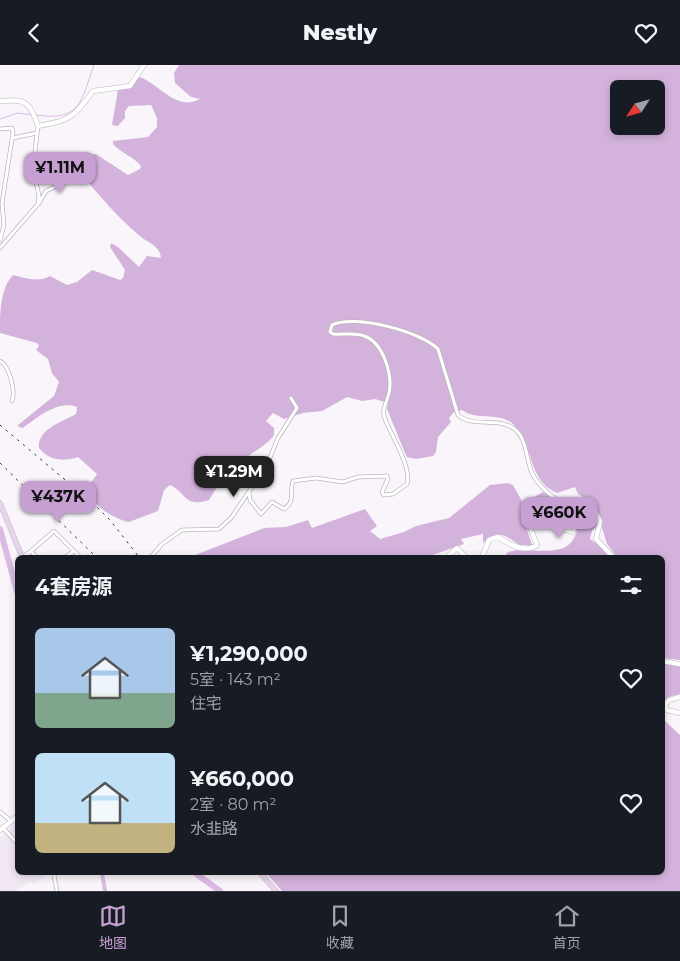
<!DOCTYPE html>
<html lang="zh">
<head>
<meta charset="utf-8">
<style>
	body { margin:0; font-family:Montserrat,"Noto Sans SC",sans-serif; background:#242831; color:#f1f3f6; height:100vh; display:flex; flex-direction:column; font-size:19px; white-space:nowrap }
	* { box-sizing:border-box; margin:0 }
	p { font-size:16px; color:#9ea1a6 }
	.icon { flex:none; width:28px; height:28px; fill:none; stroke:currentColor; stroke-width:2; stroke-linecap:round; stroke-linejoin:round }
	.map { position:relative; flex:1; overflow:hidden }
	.panel { position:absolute; left:15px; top:490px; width:650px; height:320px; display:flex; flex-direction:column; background:#171b24; border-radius:8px; box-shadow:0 2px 8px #0003 }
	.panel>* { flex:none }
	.needle { width:32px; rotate:234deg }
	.fabs { position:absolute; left:610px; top:15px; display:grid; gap:10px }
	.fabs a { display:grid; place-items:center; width:55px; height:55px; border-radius:8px; background:#171b24; box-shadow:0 2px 8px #0003; font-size:25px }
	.price { position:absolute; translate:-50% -42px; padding:0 11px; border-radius:10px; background:#c6a0d2; color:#111; font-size:16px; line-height:32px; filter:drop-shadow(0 1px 2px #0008) }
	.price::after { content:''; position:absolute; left:50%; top:30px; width:15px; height:11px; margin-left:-8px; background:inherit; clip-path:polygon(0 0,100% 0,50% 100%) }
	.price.active { background:#222; color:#fff }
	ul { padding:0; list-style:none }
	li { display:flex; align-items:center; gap:15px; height:125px; padding:0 20px }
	li span { display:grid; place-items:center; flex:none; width:140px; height:100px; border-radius:8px; color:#555 }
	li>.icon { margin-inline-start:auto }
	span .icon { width:60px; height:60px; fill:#fffc; stroke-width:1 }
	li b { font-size:21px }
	h2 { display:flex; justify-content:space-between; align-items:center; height:60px; padding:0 20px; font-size:21px }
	header { display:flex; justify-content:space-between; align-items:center; height:65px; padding:0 20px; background:#171b24; font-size:22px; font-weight:800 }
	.dock { display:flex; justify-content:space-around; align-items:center; height:70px; border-top:1px solid #363941; background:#171b24; font-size:14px; color:#9ea1a6 }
	.dock a { display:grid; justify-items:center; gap:2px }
	.dock .active { color:#c6a0d2 }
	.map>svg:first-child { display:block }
	.built { fill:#f1e8f3 }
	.forest { fill:#d3b3db; fill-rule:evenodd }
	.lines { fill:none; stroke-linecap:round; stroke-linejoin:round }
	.stream { stroke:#dbbbe4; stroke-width:1 }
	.canal { stroke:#dbbbe4; stroke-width:4 }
	.river { stroke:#dbbbe4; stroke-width:6 }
	.minor-casing { stroke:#bbb7bc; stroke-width:4.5 }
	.tertiary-casing { stroke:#bbb7bc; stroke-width:5.5 }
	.secondary-casing { stroke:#bbb7bc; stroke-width:5.5 }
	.minor { stroke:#fff; stroke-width:3 }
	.tertiary { stroke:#fff; stroke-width:4.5 }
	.secondary { stroke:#e6d5ea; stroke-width:4.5 }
	.rail { stroke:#383738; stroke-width:1; stroke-dasharray:2.5 5; stroke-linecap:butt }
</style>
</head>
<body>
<header><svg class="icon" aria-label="back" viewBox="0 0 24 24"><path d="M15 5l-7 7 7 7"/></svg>Nestly<svg class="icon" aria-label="heart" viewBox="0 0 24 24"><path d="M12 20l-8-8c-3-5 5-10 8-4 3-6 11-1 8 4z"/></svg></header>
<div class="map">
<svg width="680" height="826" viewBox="0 0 680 826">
	<rect width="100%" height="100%" fill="#f9f5fa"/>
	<path class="built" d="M 17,757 L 18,808 L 50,808 L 33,819 L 30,816 L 15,826 L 0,826 L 0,772 Z"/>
	<path class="forest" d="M 179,0 L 680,0 L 680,595 L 663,593 L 662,492 L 617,492 L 607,479 L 594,438 L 578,429 L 575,422 L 557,428 C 528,416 534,382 515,361 C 500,345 478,357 462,345 L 454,347 L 449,353 L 451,357 L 438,372 L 436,387 L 433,391 L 416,394 L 407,392 L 405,388 L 387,344 L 388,338 L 375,334 L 362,336 L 347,332 L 322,346 L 303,348 L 284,354 L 273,348 L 266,356 L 274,363 L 274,370 C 265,384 245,388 237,404 C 235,408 235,415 233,420 L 217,422 L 209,435 C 184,443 187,428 170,420 L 164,425 L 158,446 L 129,457 C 116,455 83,437 90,419 C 92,415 95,413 97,409 L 78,392 C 63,397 50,396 39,383 C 37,364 62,357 76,349 L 77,342 C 58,335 38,352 23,363 L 19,362 L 18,360 L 54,331 L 59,317 L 52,308 L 48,294 L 36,285 L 39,281 L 37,278 L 0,268 C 0,248 0,224 13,210 C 25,213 38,218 50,211 L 67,220 L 77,217 L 92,205 L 120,215 L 123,213 L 125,205 L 110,182 L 111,178 L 118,182 L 139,202 L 147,191 L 161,193 C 160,181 149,178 141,172 C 118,153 96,127 77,104 C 82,96 86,89 96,89 L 128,110 L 140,104 L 141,101 C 134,92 121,88 113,79 L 113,76 L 148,72 L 157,62 L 157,53 L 151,40 L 129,41 L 125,46 L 125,53 L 118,61 L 112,60 L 118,25 L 130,23 L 140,12 C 159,19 177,47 200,34 L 191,32 L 175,18 L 174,8 ZM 619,24 L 656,24 L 656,61 L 619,61 Z
		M 508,418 L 513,420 L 523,438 L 543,427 L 546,429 C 556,437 570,444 572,457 L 567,462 L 533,443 L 522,449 L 532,480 L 519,480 C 505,470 498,464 483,478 L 483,469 L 461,474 L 464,479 L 427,492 L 190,492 L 264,463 L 286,462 L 308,455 L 312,463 L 365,444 L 377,461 L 370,466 L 380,474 L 404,467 L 416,461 L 449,453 L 490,420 Z
		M 574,438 L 590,443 L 600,458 L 592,466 L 590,474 L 600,481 L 609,492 L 504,492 L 508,487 C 528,480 570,498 577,465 C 579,455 571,446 574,438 Z
		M 663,598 L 680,602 L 680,629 L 669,632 L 663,639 Z
		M 663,646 L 665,656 L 680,670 L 680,826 L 282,826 L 266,808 L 662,808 Z"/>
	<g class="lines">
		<path class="stream" d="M 36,50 C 82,57 81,35 94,0
			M 0,54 L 18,48 L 32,50"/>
		<path class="canal" d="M 102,808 L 105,826"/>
		<path class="river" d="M 0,464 L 18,530
			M 195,808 L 220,826"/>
		<g class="minor-casing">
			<path id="minor" d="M 0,64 L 12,63 L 13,68 L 2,138 L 4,160 L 0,175
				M 13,73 L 37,68
				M 39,138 L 46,126 L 64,118 L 67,111
				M 0,183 L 38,139 L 39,131 L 33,103 L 38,61
				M 0,296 C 9,300 16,326 12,336
				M 249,427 L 250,435 L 261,449 L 272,437 L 284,444 C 296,437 289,427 293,416 L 316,413 L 343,417 L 358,412 L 387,411 L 388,414 L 382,427 L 384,430 L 393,429 L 407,419 C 412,402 391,370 385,354 C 381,345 387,337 389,328 C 393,310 383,277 364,271 C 355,267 343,270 333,269 L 330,267 L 332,260 C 354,249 420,266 438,284 L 458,350 C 473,363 496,352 513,363 C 527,371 526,395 532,408 C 540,424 554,433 568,442
				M 31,486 L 54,466 L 80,492
				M 23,492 L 31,486 L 36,492
				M 65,492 L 74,486
				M 151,492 L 162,479 L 182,465 L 219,464 L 231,453 L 267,400 L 278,373 L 297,343 L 291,333
				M 0,747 L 11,756
				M 3,763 L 18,779
				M 56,808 L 54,811 L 57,826"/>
		</g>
		<g class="tertiary-casing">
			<path id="tertiary" d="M 0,36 C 25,34 30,36 38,61 C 70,56 74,52 93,26 L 130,21 L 144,0
				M 447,492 L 457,483 L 466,492
				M 482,492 L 489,475 L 498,472 C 509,479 525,489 537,480 L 526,452 L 531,447 L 555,462 L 573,467 C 578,457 573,450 568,442 L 572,437 L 585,438 L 593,443 L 600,456 L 596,474 L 613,492
				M 662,596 L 680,599
				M 680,632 L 669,635 L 665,640 L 667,645 L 680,648
				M 0,765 L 18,751"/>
		</g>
		<g class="secondary-casing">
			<path id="secondary" d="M 0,438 L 22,492
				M 260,808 L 276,826"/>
		</g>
		<use href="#minor" class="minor"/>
		<use href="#tertiary" class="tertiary"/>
		<use href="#secondary" class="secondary"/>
		<path class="rail" d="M 0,360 L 95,440 L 110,455 L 139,492
			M 0,398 L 96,492"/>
	</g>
</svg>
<div class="fabs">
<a><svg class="needle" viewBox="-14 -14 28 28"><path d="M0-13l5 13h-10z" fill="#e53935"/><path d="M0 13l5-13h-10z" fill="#9ea1a6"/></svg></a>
</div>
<b class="price" style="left:60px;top:129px">¥1.11M</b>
<b class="price active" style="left:234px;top:433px">¥1.29M</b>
<b class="price" style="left:58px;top:458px">¥437K</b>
<b class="price" style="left:559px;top:474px">¥660K</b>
<section class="panel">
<h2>4套房源<svg class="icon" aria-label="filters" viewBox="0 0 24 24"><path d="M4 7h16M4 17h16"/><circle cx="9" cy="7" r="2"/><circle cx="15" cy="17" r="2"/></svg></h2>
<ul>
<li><span style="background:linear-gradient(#a9c7e8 65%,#7fa58c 0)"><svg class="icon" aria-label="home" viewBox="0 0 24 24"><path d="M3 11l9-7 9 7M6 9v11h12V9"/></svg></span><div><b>¥1,290,000</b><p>5室 · 143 m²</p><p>住宅</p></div><svg class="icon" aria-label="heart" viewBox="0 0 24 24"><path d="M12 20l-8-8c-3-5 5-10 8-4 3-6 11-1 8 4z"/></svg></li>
<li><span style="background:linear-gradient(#bfe0f5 70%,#c2b280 0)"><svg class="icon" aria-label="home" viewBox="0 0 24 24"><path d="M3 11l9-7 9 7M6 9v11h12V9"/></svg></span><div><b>¥660,000</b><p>2室 · 80 m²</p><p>水韭路</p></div><svg class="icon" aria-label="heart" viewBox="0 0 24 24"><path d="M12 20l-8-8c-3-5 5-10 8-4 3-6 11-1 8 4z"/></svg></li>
</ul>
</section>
</div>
<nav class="dock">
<a class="active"><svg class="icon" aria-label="map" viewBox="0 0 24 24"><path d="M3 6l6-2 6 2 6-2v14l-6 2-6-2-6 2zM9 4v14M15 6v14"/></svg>地图</a>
<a><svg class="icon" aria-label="saved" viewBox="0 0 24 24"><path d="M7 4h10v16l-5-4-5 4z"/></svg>收藏</a>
<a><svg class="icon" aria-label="home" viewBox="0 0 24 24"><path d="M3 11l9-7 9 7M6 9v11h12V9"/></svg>首页</a>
</nav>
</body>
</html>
